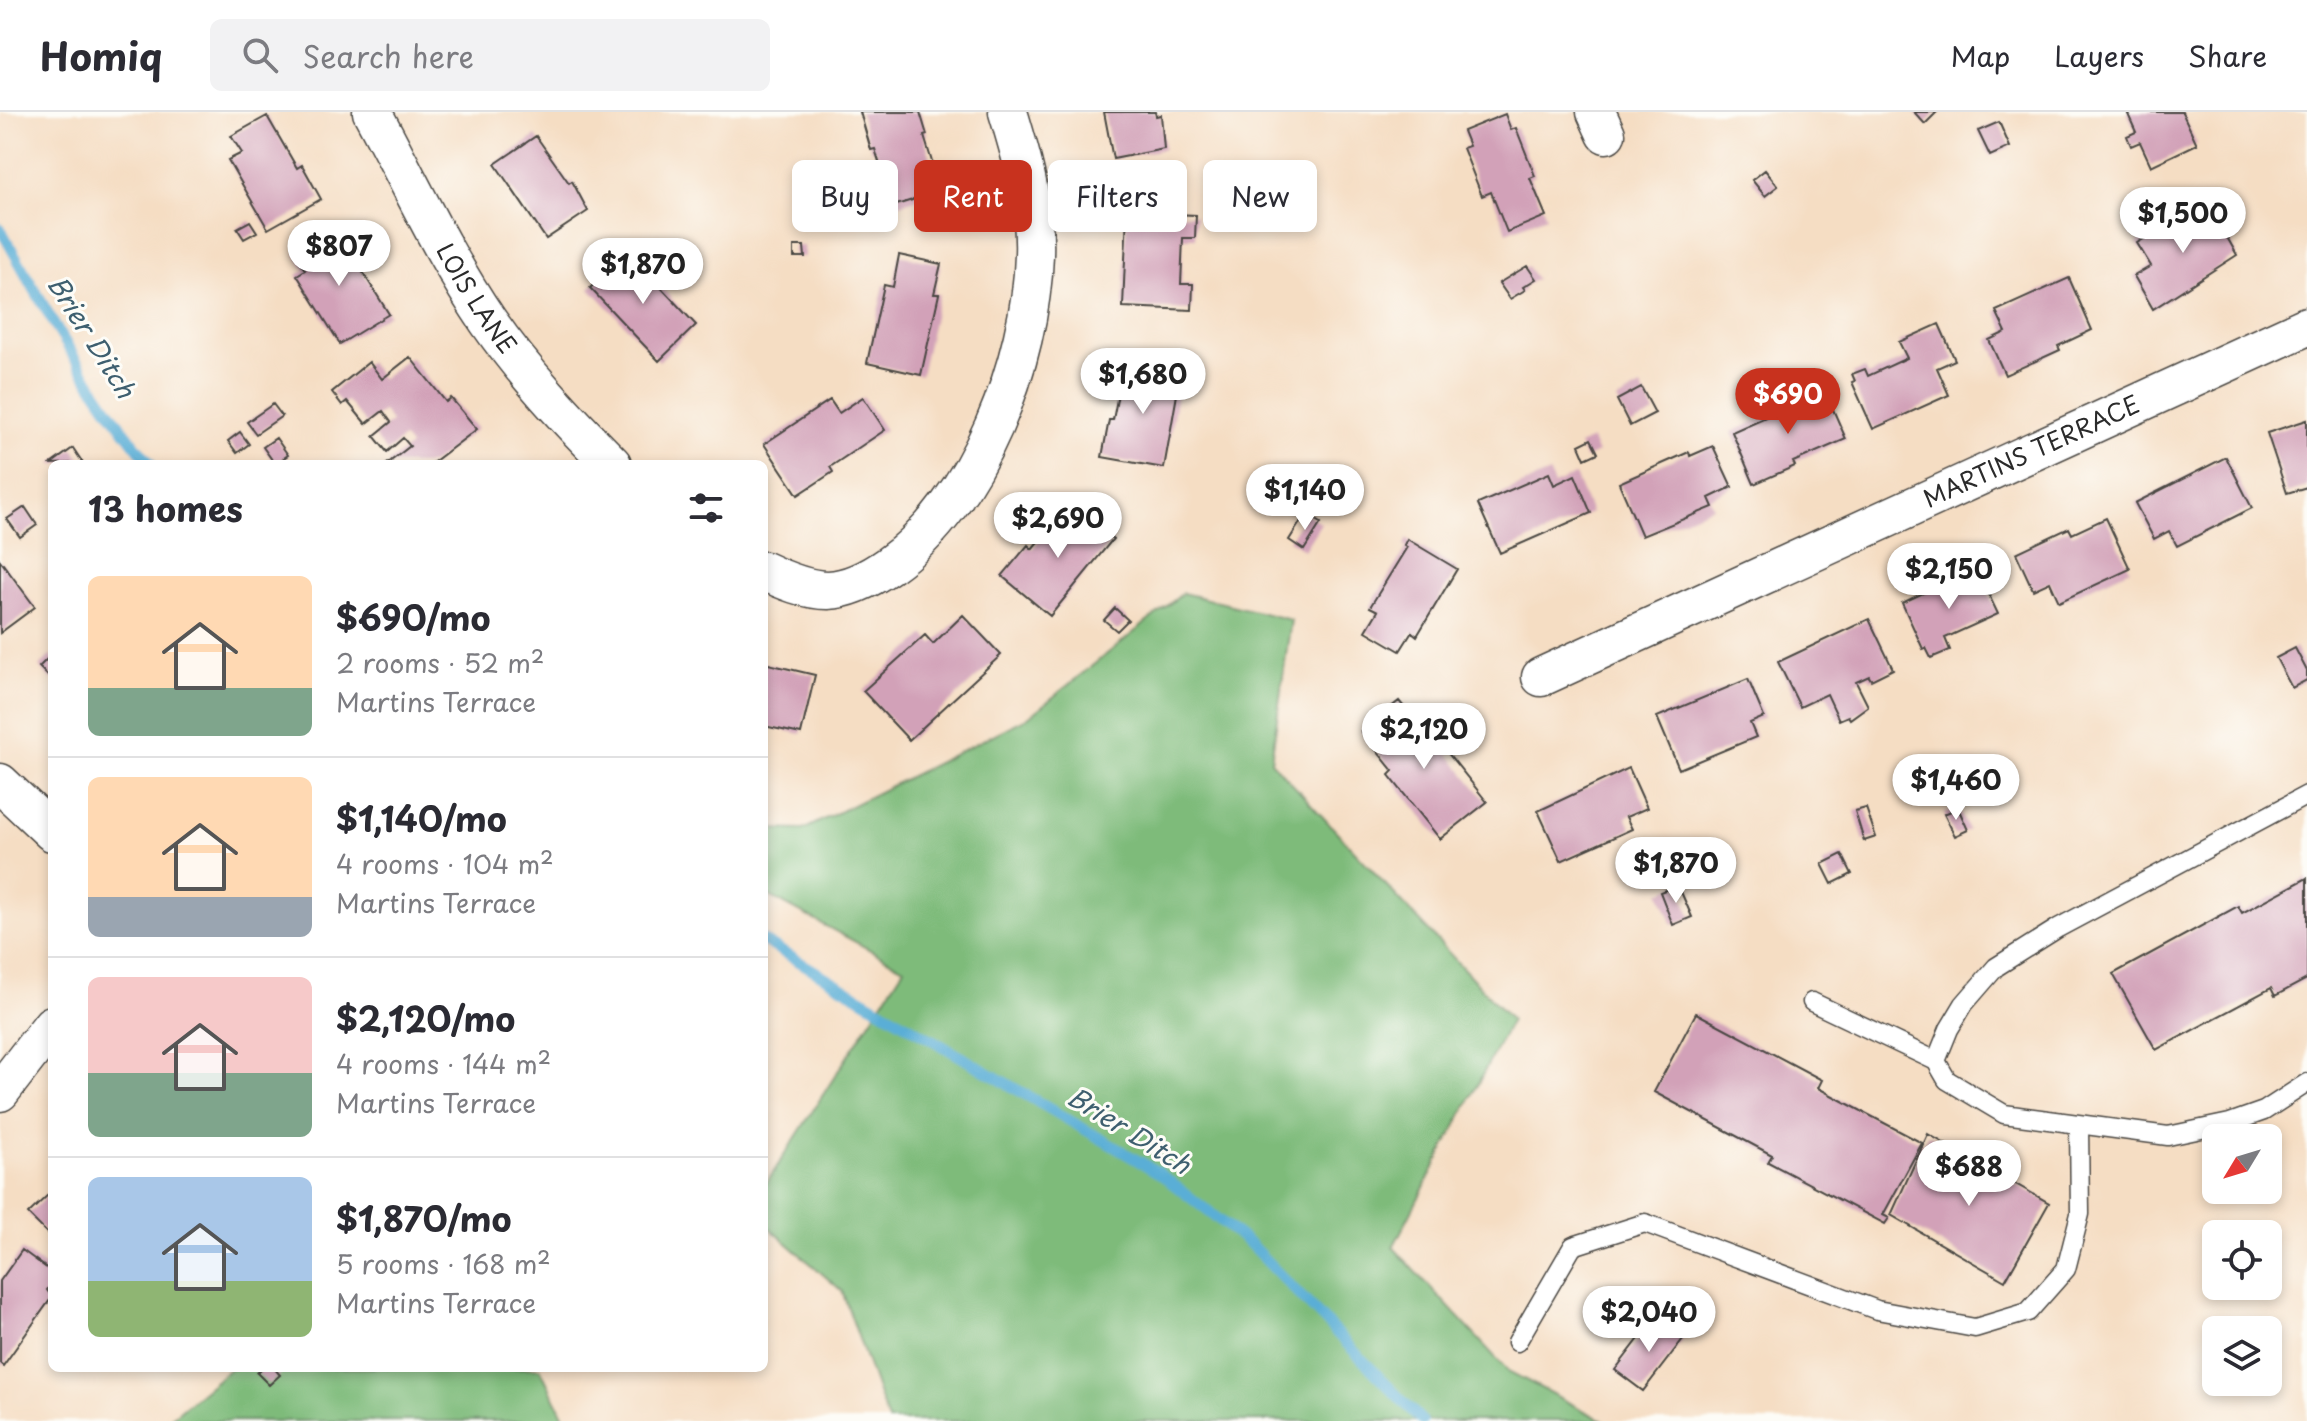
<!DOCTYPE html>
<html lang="en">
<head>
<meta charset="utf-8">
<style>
	body { margin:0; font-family:"Playpen Sans",sans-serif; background:#f2f2f3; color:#2b2b33; height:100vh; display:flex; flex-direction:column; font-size:30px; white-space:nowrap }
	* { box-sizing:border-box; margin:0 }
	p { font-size:26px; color:#7c7c81 }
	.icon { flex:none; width:44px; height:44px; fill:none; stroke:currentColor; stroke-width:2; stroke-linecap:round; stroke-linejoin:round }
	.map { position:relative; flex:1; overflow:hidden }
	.drawer { position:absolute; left:48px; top:348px; width:720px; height:912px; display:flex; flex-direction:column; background:#fff; border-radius:12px; box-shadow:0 4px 12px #0003 }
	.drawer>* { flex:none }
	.hud { position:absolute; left:792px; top:48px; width:760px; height:72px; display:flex; gap:16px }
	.needle { width:52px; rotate:232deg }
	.buttons { position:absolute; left:2202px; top:1012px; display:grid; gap:16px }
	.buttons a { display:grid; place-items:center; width:80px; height:80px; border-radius:12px; background:#fff; box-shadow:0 4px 12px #0003; font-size:40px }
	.price { position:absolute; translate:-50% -68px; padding:0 18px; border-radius:28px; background:#fff; color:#222; font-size:26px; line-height:52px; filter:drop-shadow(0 2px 4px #0008) }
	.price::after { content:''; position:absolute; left:50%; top:48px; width:24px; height:18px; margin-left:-12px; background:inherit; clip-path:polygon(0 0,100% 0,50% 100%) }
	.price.on { background:#c8321e; color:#fff }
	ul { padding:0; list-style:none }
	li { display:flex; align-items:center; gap:24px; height:200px; padding:0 40px }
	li+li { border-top:2px solid #e1e1e2 }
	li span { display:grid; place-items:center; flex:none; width:224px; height:160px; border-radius:12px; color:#555 }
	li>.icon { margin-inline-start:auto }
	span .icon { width:96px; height:96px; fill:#fffc; stroke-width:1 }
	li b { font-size:34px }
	h2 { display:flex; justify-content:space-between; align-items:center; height:96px; padding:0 40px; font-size:34px }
	.pill { padding:0 28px; border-radius:12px; background:#fff; box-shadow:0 4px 12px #0003; font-size:28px; line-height:72px }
	.pill.on { background:#c8321e; color:#fff }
	header { display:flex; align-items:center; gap:48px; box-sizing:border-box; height:112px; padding:0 40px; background:#fff; border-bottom:2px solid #e1e1e2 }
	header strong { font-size:38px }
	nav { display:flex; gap:44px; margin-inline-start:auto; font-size:28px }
	.search { width:560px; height:72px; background:#f2f2f3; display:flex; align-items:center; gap:20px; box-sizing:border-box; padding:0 28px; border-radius:12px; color:#7c7c81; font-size:30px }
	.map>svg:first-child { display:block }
	.forest { fill:#7ebb7a; stroke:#547352; stroke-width:2 }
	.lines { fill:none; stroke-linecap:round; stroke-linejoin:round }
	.stream { stroke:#5aaed6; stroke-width:11 }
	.building { fill:#d2a1b8 }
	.service-casing { stroke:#494642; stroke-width:21 }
	.minor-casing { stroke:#494642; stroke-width:41 }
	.service { stroke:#fff; stroke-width:18 }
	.minor { stroke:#fff; stroke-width:38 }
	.labels { text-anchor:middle; stroke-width:6; stroke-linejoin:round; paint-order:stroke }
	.street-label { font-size:24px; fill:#2b2b2b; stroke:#fdfcf7 }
	.water-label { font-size:26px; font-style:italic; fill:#3e5f6f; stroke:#fdfcf7 }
</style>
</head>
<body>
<header>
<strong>Homiq</strong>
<div class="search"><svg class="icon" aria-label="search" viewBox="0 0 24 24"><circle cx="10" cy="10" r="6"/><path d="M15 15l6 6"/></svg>Search here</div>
<nav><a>Map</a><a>Layers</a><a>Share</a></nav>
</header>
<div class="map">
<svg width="2307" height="1309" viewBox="0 0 2307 1309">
	<rect width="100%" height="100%" fill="#fdfcf7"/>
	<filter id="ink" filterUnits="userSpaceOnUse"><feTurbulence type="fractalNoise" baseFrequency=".0125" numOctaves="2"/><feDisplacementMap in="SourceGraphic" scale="16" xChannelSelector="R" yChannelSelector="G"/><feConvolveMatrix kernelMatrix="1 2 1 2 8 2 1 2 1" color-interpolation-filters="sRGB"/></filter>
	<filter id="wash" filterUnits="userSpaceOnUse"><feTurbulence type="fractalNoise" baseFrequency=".006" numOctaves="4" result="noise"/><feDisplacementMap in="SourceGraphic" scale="32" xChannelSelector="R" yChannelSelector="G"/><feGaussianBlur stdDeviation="1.8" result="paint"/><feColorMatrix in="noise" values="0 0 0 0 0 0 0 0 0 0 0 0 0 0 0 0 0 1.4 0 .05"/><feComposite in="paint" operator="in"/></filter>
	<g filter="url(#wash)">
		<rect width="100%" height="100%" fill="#f5ddc3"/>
		<path class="forest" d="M 1183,481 L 1291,508 L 1271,649 L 1511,908 L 1393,1135 L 1508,1259 L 1604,1309 L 888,1309 L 842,1179 L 764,1111 L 764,1075 L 904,856 L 764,781 L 764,717 L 803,718 L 1027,606 Z
			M 231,1256 L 540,1256 L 566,1309 L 167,1309 Z"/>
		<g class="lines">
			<path class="stream" d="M 0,116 C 46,198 90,281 151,352
				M 764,829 L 1159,1061 L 1250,1132 L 1422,1309"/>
		</g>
		<g id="blocks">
			<path class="building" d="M 860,0 L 920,0 L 927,23 L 924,24 L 941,79 L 887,96 L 875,55 L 880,53 L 875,37 L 871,38 Z
				M 1104,0 L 1155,0 L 1156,4 L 1161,3 L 1164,37 L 1113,47 Z
				M 1914,0 L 1937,0 L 1925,12 Z
				M 2127,0 L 2182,0 L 2197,32 L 2151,54 L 2140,30 L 2131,34 L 2127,24 L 2136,20 Z
				M 1505,2 L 1511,18 L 1516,16 L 1535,64 L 1530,66 L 1546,104 L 1507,120 L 1491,80 L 1482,84 L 1463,36 L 1469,34 L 1463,19 Z
				M 267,4 L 297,56 L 302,53 L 321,87 L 268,117 L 228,48 L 242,41 L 231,24 Z
				M 1999,10 L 2010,35 L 1990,44 L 1978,19 Z
				M 536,24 L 569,71 L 572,69 L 588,99 L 546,127 L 495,52 Z
				M 1765,58 L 1778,74 L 1765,84 L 1752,68 Z
				M 2207,90 L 2237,143 L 2153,197 L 2134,164 L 2151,154 L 2137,131 Z
				M 1127,100 L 1196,103 L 1195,126 L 1183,126 L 1181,172 L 1193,172 L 1192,198 L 1123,195 Z
				M 250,109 L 257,120 L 244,127 L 237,116 Z
				M 330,120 L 339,136 L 345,132 L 389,202 L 340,232 L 297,163 L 305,158 L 295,142 Z
				M 794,134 L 804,134 L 805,145 L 794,145 Z
				M 628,140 L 696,213 L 659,249 L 590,176 Z
				M 899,143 L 941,152 L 934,182 L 939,182 L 921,263 L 867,251 L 884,173 L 893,175 Z
				M 1527,154 L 1536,167 L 1523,175 L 1525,178 L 1510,187 L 1499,171 Z
				M 2069,166 L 2092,218 L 2058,234 L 2060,238 L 2005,263 L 1989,228 L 2006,220 L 1996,199 Z
				M 1939,212 L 1955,248 L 1937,256 L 1949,283 L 1873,317 L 1852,270 L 1855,269 L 1852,262 L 1865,257 L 1868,264 L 1907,246 L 1899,230 Z
				M 410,245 L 446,290 L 451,286 L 477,317 L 431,352 L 387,352 L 410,334 L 403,326 L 387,340 L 374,324 L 391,310 L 383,299 L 366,312 L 347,289 L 342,293 L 332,280 L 369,250 L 382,267 Z
				M 1124,250 L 1181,260 L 1164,356 L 1102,345 L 1109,308 L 1113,308 Z
				M 1641,275 L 1655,301 L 1630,314 L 1617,288 Z
				M 1820,280 L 1824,287 L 1828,286 L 1846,327 L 1793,350 L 1795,354 L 1754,372 L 1732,320 L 1768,304 L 1767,300 L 1807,283 L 1808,286 Z
				M 863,285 L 885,318 L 830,355 L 833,360 L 798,383 L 764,332 L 830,288 L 839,301 Z
				M 273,292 L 282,304 L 256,322 L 247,310 Z
				M 2307,308 L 2307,375 L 2287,381 L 2267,321 Z
				M 240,320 L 249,332 L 237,341 L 228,329 Z
				M 276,326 L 288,343 L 275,352 L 263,335 Z
				M 1591,327 L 1598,341 L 1585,347 L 1579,333 Z
				M 1713,334 L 1732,375 L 1709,386 L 1713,395 L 1642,424 L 1619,371 L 1689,340 L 1690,344 Z
				M 73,336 L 83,351 L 51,352 Z
				M 2226,345 L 2252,396 L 2177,434 L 2169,419 L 2154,427 L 2135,391 Z
				M 1549,361 L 1554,373 L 1575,363 L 1591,401 L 1500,441 L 1478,392 Z
				M 1070,391 L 1113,427 L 1050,504 L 1002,464 L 1028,433 L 1032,437 Z
				M 25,395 L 37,413 L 20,425 L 7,407 Z
				M 1306,401 L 1321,411 L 1304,438 L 1289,428 Z
				M 2106,406 L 2130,457 L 2059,490 L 2050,470 L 2033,478 L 2016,441 L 2069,416 L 2072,422 Z
				M 1407,427 L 1457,457 L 1417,524 L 1412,520 L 1400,539 L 1366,519 L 1378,499 L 1370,495 L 1407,435 L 1404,433 Z
				M 0,448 L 35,495 L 0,521 Z
				M 1976,456 L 1998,502 L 1945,526 L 1950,538 L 1931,546 L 1926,536 L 1923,537 L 1902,491 Z
				M 1115,496 L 1128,508 L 1117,519 L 1104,508 Z
				M 963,503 L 1001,543 L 909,628 L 863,579 L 925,523 L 933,532 Z
				M 1869,507 L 1893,557 L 1871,568 L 1869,564 L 1856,570 L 1868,594 L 1850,607 L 1848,604 L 1839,608 L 1827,582 L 1800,595 L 1778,550 Z
				M 2295,536 L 2307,559 L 2307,568 L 2292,576 L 2276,546 Z
				M 52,542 L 52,568 L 39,555 Z
				M 764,551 L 815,563 L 801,622 L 764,614 Z
				M 1748,567 L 1764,605 L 1750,611 L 1756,625 L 1679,657 L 1657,605 Z
				M 1399,589 L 1431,628 L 1435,625 L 1487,690 L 1440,727 L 1389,663 L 1393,659 L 1361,619 Z
				M 1629,656 L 1647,696 L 1626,705 L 1632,717 L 1561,749 L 1538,699 Z
				M 1866,696 L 1876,725 L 1864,729 L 1855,699 Z
				M 1958,696 L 1968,718 L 1955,724 L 1944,702 Z
				M 1842,742 L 1852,762 L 1832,772 L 1822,752 Z
				M 2307,766 L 2307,867 L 2275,884 L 2271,876 L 2156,938 L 2113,862 L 2238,794 L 2242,801 Z
				M 1678,773 L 1692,805 L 1673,813 L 1660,780 Z
				M 1696,901 L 1822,968 L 1818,976 L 1922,1031 L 1883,1103 L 1889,1106 L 1885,1112 L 1768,1050 L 1772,1043 L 1654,980 Z
				M 1928,1022 L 2049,1091 L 2005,1169 L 1891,1103 Z
				M 52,1079 L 52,1126 L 28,1102 Z
				M 22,1138 L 52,1160 L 52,1171 L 47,1178 L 52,1185 L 3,1254 L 0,1251 L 0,1169 Z
				M 1655,1206 L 1683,1227 L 1643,1279 L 1615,1258 Z
				M 262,1256 L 274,1256 L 280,1263 L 269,1273 L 257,1261 Z"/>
		</g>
	</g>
	<g filter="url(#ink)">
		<use href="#blocks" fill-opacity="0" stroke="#494642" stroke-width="2"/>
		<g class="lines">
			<g class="service-casing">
				<path id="service" d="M 2307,683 L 2058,816 L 1996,855 L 1964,892 L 1949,917 L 1936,949 L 1947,968 L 2004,1002 L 2168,1024 L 2230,1011 L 2264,999 L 2307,971
					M 1812,890 L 1936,949
					M 1517,1230 L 1573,1134 L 1645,1111 L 1877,1198 L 1975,1216 L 2028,1200 L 2066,1157 L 2080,1102 L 2079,1013"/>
			</g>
			<g class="minor-casing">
				<g id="minor">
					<path id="s1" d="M 372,0 C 410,70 443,143 488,209 C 524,261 567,307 612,352"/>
					<path d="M 1596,0 L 1606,22"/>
					<path d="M 764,459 C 783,468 806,478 828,478 C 850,477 872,465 889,453 C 978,391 1031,248 1034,143 C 1036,94 1022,46 1008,0"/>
					<path id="s2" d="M 1541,565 L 2307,214"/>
					<path d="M 0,671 L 52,720"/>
					<path d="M 0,980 L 52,913"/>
				</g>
			</g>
			<use href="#service" class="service"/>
			<use href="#minor" class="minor"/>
		</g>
	</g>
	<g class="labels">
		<g class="street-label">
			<text dy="8" stroke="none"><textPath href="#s1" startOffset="214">LOIS LANE</textPath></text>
			<text dy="8" stroke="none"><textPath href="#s2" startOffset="540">MARTINS TERRACE</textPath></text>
		</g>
		<g class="water-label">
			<text transform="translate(91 225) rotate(58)" y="9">Brier Ditch</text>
			<text transform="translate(1129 1019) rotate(32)" y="9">Brier Ditch</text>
		</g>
	</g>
</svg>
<div class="buttons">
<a><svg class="needle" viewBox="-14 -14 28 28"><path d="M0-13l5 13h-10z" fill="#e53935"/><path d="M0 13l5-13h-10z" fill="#7c7c81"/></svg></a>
<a><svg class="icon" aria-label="locate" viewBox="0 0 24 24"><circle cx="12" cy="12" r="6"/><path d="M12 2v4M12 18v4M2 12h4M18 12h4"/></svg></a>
<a><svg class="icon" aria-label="layers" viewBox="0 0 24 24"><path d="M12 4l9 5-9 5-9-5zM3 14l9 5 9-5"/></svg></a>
</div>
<b class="price" style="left:2183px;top:143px">$1,500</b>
<b class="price" style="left:339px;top:176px">$807</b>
<b class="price" style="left:643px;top:194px">$1,870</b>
<b class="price" style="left:1143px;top:304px">$1,680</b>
<b class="price on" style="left:1788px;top:324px">$690</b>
<b class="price" style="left:1305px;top:420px">$1,140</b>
<b class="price" style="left:1058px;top:448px">$2,690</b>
<b class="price" style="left:1949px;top:499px">$2,150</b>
<b class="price" style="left:1424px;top:659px">$2,120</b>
<b class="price" style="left:1956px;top:710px">$1,460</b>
<b class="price" style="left:1676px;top:793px">$1,870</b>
<b class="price" style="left:1969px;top:1096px">$688</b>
<b class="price" style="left:1649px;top:1242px">$2,040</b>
<div class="hud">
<a class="pill">Buy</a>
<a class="pill on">Rent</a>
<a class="pill">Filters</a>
<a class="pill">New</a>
</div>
<section class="drawer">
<h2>13 homes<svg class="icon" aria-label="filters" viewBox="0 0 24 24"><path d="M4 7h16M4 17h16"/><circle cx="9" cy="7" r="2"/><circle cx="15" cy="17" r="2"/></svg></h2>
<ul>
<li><span style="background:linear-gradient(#ffd9b3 70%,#7fa58c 0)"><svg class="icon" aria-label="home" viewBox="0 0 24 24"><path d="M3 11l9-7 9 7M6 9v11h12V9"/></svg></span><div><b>$690/mo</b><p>2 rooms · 52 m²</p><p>Martins Terrace</p></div></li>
<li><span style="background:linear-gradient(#ffd9b3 75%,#9aa5b1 0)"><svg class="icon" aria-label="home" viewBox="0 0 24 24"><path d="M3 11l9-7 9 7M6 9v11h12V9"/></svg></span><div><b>$1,140/mo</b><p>4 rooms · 104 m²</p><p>Martins Terrace</p></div></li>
<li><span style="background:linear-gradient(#f6c9c9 60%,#7fa58c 0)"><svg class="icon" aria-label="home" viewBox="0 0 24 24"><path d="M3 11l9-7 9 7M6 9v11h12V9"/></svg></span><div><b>$2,120/mo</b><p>4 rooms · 144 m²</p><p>Martins Terrace</p></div></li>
<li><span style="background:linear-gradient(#a9c7e8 65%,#8fb573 0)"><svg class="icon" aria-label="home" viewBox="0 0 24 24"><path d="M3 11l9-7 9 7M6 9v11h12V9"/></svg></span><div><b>$1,870/mo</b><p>5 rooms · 168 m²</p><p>Martins Terrace</p></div></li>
</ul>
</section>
</div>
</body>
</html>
